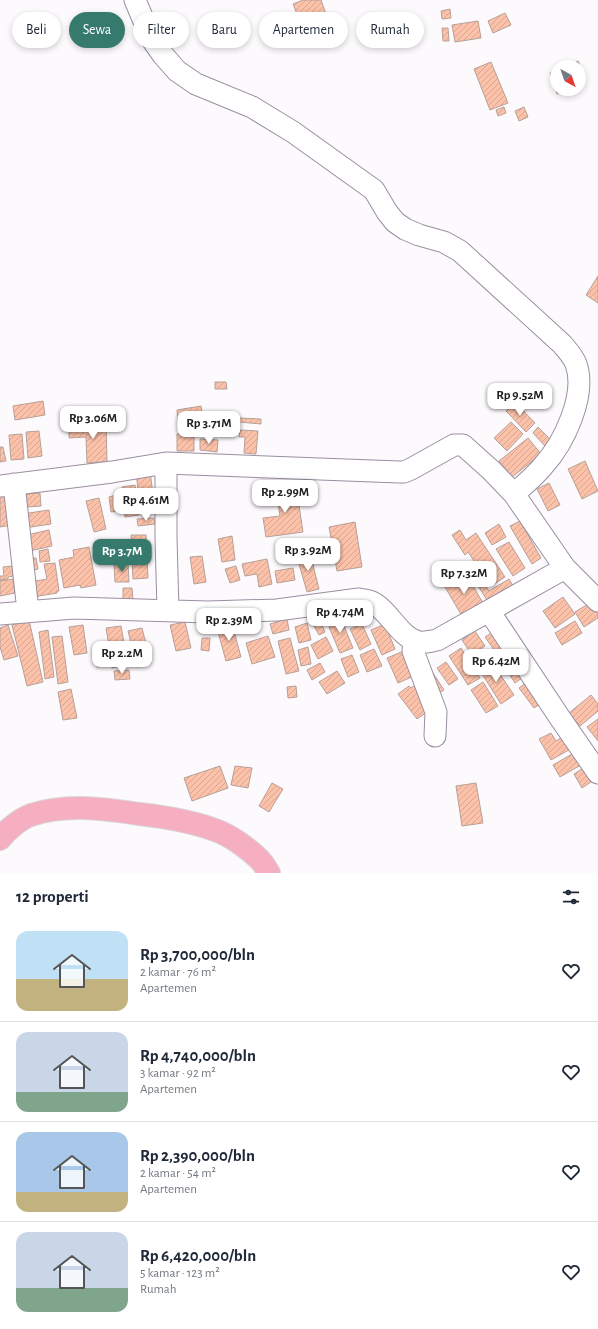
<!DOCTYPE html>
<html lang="id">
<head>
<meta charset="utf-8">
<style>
	body { margin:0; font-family:"Alegreya Sans",sans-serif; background:#f2f2f3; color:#1f2937; height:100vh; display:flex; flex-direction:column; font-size:15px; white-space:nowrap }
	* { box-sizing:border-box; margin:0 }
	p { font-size:13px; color:#747a83 }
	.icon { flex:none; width:22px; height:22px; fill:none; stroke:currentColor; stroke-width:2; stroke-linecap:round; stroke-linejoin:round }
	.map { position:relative; height:873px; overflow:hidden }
	.panel { display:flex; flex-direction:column; background:#fff; flex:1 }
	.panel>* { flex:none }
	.guide { position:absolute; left:12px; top:12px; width:574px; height:36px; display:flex; gap:8px }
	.needle { width:26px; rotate:140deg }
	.fabs { position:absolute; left:550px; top:60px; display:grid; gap:8px }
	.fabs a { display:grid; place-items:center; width:36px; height:36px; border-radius:50%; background:#fff; box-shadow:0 2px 6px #0003; font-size:20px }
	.price { position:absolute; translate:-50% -34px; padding:0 9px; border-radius:8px; background:#fff; color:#222; font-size:13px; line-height:26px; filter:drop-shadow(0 1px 2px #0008) }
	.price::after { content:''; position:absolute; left:50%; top:24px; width:12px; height:9px; margin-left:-6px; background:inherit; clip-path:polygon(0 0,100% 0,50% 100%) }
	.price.current { background:#357a6d; color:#fff }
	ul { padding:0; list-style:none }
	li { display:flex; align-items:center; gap:12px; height:100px; padding:0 16px }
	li+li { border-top:1px solid #e0e1e3 }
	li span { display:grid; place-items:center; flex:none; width:112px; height:80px; border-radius:12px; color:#555 }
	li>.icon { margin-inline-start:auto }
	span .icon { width:48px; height:48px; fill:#fffc; stroke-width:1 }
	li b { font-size:17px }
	h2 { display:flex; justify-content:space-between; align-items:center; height:48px; padding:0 16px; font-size:17px }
	.pill { padding:0 14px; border-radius:18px; background:#fff; box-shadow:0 2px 6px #0003; font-size:14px; line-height:36px }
	.pill.current { background:#357a6d; color:#fff }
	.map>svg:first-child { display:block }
	.building { fill:url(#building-hatch); stroke:#b7a097 }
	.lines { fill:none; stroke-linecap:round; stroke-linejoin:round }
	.minor-casing { stroke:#9a8ea0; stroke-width:23 }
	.major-casing { stroke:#d8d7d9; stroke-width:24 }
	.minor { stroke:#fff; stroke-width:21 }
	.major { stroke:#f6aec1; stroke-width:22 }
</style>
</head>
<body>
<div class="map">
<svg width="598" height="873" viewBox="0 0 598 873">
	<defs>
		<pattern id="building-hatch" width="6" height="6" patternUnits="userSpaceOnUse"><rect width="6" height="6" fill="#fcc2a9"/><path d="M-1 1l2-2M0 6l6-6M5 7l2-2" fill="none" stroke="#d8a692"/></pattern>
	</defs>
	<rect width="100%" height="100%" fill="#fdfafe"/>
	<path class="building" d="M 303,0 L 321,0 L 326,14 L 310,20 L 316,34 L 310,36 L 304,23 L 301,24 L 293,4 Z
		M 450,9 L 451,18 L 442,19 L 441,11 Z
		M 505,13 L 511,25 L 493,33 L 488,21 Z
		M 478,21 L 481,38 L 455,42 L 452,25 Z
		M 442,28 L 448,28 L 449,41 L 443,41 Z
		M 578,61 L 584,76 L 579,78 L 579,67 L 575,67 L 574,63 Z
		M 491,62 L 508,103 L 490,110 L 474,69 Z
		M 557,70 L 557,89 L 570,89 L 557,94 L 550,73 Z
		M 504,107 L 506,113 L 498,116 L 496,110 Z
		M 524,107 L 528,117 L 519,121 L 515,111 Z
		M 598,276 L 598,303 L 586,295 Z
		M 215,382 L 226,382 L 227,389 L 215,389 Z
		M 43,401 L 45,415 L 15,420 L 13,406 Z
		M 515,402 L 535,423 L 526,432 L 506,411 Z
		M 201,406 L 203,418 L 178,422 L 177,410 Z
		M 239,418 L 261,419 L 261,424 L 239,422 Z
		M 106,421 L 107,462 L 87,463 L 86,437 L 69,438 L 69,427 L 85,426 L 85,422 Z
		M 511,422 L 523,434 L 507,451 L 494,438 Z
		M 538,427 L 551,440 L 545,446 L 533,433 Z
		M 240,430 L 258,431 L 256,454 L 244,453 L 245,437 L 239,437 Z
		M 39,431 L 42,456 L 28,458 L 26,432 Z
		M 22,434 L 24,459 L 11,460 L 9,435 Z
		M 177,434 L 194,434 L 194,451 L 177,451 Z
		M 528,438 L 541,454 L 512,477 L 499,461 Z
		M 200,439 L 218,440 L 217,452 L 200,450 Z
		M 0,447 L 3,447 L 6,461 L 0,462 Z
		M 585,461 L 598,491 L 582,499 L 568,469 Z
		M 150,471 L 154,502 L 140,504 L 136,473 Z
		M 549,483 L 560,505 L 548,511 L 537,489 Z
		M 135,485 L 139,515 L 125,517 L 122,487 Z
		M 296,485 L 303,532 L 266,537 L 263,518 L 280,516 L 276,488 Z
		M 7,492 L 12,525 L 0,527 L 0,493 Z
		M 40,493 L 41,506 L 27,507 L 26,494 Z
		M 116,495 L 119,511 L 111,512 L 109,497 Z
		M 99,498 L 106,529 L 94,532 L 86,501 Z
		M 49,510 L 51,524 L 24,528 L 22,514 Z
		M 154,518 L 155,524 L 138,526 L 137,519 Z
		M 520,521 L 541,558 L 532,564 L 510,526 Z
		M 355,522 L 362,567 L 337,571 L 329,527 Z
		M 499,524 L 506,537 L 492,545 L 485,533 Z
		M 49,530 L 52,546 L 30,551 L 27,535 Z
		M 460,530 L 466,540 L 476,533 L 505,577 L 491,586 L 468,552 L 465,555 L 452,535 Z
		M 131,535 L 146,535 L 148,578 L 133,579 Z
		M 232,536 L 235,560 L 222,562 L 218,539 Z
		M 509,542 L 525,568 L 513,576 L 496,549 Z
		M 89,547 L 96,585 L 81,588 L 80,585 L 64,588 L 59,560 L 74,557 L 73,550 Z
		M 48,549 L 50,561 L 40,562 L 39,551 Z
		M 310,553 L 319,589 L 307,592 L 297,557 Z
		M 202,556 L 206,582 L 194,584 L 190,557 Z
		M 32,558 L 36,558 L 38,569 L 34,570 Z
		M 267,559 L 272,584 L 259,587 L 257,574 L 245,576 L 242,564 Z
		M 55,563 L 59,591 L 57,591 L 57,593 L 33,597 L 30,582 L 47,579 L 44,564 Z
		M 128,564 L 129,582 L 115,582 L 114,565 Z
		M 12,566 L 14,576 L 8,577 L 8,579 L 0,580 L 0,576 L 4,576 L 3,567 Z
		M 236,566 L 240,580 L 230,583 L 225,569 Z
		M 453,567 L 457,572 L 443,583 L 439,578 Z
		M 293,568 L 295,580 L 277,583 L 275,571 Z
		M 466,574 L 483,603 L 462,616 L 445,587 Z
		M 13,579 L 15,593 L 0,596 L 0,581 Z
		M 509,579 L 516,591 L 490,605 L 477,584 L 482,581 L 489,591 Z
		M 123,588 L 132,588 L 133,599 L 123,599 Z
		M 563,597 L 575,614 L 555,628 L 543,611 Z
		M 593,601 L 598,609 L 598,618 L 584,627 L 575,612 Z
		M 338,611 L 353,648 L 340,653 L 329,627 L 336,624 L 331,613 Z
		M 287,619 L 289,630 L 273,634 L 270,624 Z
		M 29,620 L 43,682 L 27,686 L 12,625 Z
		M 320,621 L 325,632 L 319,635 L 313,624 Z
		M 575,621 L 582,633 L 562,645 L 555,633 Z
		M 185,622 L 191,648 L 176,651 L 170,625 Z
		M 307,623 L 311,640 L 299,643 L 295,627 Z
		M 232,624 L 241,657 L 226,661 L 217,628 Z
		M 362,624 L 371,644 L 360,650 L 350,629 Z
		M 385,624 L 395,649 L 382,655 L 371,630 Z
		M 8,625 L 18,656 L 4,660 L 0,647 L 0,628 Z
		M 83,625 L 87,653 L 74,655 L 69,627 Z
		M 121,626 L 124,643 L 109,646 L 106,628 Z
		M 142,628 L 151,663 L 137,667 L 128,631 Z
		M 498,629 L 509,645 L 497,654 L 485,637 Z
		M 48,630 L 54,677 L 45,679 L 39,632 Z
		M 475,631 L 485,646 L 472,655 L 462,640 Z
		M 62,636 L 68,682 L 58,684 L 52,637 Z
		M 268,636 L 275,657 L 252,664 L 246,643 Z
		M 326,637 L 333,651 L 318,659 L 311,645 Z
		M 202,638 L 210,638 L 209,651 L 201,650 Z
		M 290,638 L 299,671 L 286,674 L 278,641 Z
		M 308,647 L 311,664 L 301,666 L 298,650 Z
		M 461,648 L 480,678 L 468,685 L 449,656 Z
		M 103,649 L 106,666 L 97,667 L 94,651 Z
		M 374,649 L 382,666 L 367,672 L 360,655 Z
		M 406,650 L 416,675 L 398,683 L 387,658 Z
		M 510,650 L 526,675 L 515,683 L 498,657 Z
		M 127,651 L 130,664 L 112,668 L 109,656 Z
		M 486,652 L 489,658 L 477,665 L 473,659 Z
		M 352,655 L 359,672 L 348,677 L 341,659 Z
		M 491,661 L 514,695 L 501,704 L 479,669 Z
		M 446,662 L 458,679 L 449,685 L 437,668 Z
		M 320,663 L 325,672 L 312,680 L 307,670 Z
		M 129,670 L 130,679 L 115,680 L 114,671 Z
		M 337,671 L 345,683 L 327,694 L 319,682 Z
		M 433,673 L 444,690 L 439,693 L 428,676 Z
		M 530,680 L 544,701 L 534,708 L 519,688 Z
		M 419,682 L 428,695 L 420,701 L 427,712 L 417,719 L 398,694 L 409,686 L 411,688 Z
		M 483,682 L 498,706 L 486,713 L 471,690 Z
		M 296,686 L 297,697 L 288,698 L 287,687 Z
		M 71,689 L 77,718 L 63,720 L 58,692 Z
		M 591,695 L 598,704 L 598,711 L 580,726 L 569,713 Z
		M 598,719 L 598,741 L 587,727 Z
		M 551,733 L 556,741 L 569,733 L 576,746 L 551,760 L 539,739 Z
		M 579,750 L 586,762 L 560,777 L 553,765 Z
		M 588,765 L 597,778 L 582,788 L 574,774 Z
		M 220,766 L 228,788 L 192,801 L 184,778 Z
		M 235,766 L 252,768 L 248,788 L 231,785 Z
		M 272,783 L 283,789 L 269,812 L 259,806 Z
		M 476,783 L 483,823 L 462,826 L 456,786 Z"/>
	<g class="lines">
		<g class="minor-casing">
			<path id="minor" d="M 135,0 L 151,38 L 163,55 L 177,71 L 196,84 L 252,107 L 293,132 L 374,190 L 387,212 L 395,222 L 405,229 L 419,235 L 444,242 L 460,251 L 562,344 C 567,350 573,356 576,364 C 587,395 564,443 543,466 C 535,476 524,485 514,494
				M 166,463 L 166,538 L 168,610
				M 14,484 L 28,611
				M 0,486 L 112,472 L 166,463 L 399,472 L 404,472 L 411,469 L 454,445 L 463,445 L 492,471 L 514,494 L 565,568
				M 489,611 L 560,718 L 598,773
				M 0,614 L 74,608 L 208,612 L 277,610 L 359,599 C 362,600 366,600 369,601 C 388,607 398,637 419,642 C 425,643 431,641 437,640 L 565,568 L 598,601
				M 414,640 L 413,651 L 436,712 L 435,736"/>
		</g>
		<g class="major-casing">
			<path id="major" d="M 0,839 C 7,830 20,819 31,815 C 67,803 104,809 140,814 C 165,817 191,821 215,830 C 230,835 249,849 260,860 C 264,864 266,869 269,873"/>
		</g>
		<use href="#minor" class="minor"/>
		<use href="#major" class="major"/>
	</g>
</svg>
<div class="fabs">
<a><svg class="needle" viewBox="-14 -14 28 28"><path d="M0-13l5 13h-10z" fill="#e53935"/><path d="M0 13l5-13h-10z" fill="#747a83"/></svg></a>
</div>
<b class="price" style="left:520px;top:417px">Rp 9.52M</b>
<b class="price" style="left:93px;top:440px">Rp 3.06M</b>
<b class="price" style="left:209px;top:445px">Rp 3.71M</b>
<b class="price" style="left:285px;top:514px">Rp 2.99M</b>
<b class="price" style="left:146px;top:522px">Rp 4.61M</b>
<b class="price" style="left:308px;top:572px">Rp 3.92M</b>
<b class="price current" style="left:122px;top:573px">Rp 3.7M</b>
<b class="price" style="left:464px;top:595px">Rp 7.32M</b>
<b class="price" style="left:340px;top:634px">Rp 4.74M</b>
<b class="price" style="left:229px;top:642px">Rp 2.39M</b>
<b class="price" style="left:122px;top:675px">Rp 2.2M</b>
<b class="price" style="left:496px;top:683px">Rp 6.42M</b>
<div class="guide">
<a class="pill">Beli</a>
<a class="pill current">Sewa</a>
<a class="pill">Filter</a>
<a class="pill">Baru</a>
<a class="pill">Apartemen</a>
<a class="pill">Rumah</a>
</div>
</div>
<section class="panel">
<h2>12 properti<svg class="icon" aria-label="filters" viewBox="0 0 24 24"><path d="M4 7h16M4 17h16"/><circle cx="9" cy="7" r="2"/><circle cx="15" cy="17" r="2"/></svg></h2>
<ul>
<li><span style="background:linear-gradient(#bfe0f5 60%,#c2b280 0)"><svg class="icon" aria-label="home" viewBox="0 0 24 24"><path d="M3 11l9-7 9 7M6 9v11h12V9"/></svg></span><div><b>Rp 3,700,000/bln</b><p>2 kamar · 76 m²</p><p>Apartemen</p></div><svg class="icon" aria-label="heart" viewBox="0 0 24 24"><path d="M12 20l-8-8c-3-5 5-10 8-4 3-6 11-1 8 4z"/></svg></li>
<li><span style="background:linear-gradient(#c9d6e8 75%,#7fa58c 0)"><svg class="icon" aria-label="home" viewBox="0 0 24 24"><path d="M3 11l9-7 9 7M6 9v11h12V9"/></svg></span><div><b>Rp 4,740,000/bln</b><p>3 kamar · 92 m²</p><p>Apartemen</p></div><svg class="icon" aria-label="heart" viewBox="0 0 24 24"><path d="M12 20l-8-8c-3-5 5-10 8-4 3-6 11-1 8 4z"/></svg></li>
<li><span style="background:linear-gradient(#a9c7e8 75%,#c2b280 0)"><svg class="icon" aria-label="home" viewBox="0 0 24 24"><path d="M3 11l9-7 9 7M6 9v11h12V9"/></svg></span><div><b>Rp 2,390,000/bln</b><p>2 kamar · 54 m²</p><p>Apartemen</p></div><svg class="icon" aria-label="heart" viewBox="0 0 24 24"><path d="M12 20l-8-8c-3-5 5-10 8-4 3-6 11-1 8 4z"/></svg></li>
<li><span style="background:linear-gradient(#c9d6e8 70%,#7fa58c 0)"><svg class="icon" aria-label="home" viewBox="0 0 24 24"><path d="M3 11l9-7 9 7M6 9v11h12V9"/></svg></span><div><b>Rp 6,420,000/bln</b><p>5 kamar · 123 m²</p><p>Rumah</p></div><svg class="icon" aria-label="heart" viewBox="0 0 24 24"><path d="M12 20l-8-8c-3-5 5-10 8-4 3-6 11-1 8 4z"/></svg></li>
</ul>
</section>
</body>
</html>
